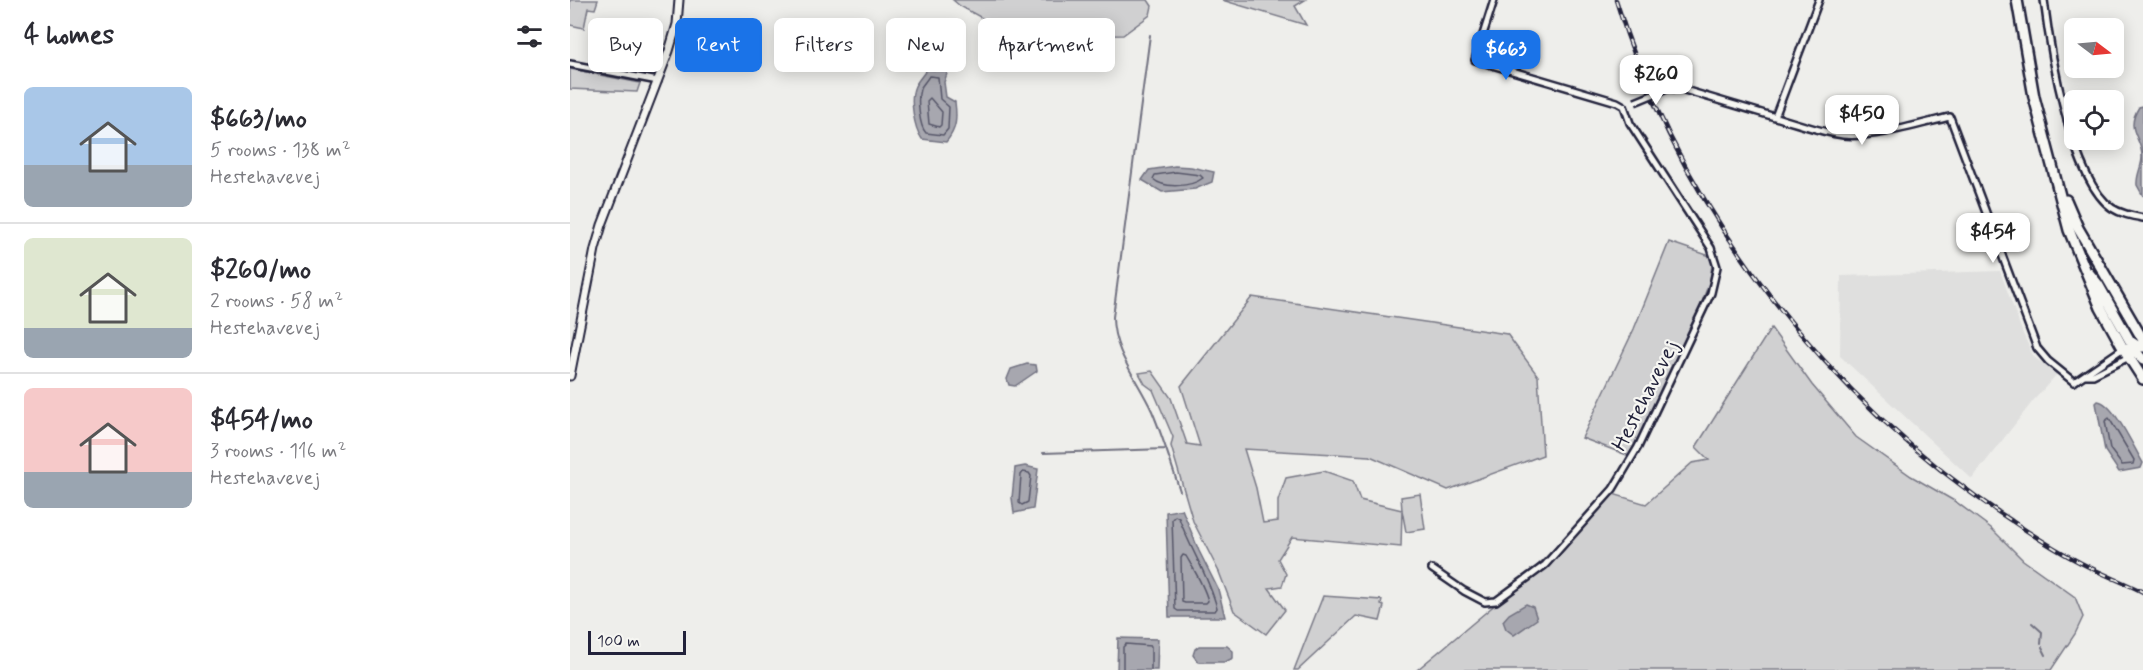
<!DOCTYPE html>
<html lang="en">
<head>
<meta charset="utf-8">
<style>
	body { margin:0; font-family:Mynerve,sans-serif; background:#f7f7f7; color:#2b2b33; height:100vh; display:flex; flex-direction:column; font-size:22px; white-space:nowrap }
	* { box-sizing:border-box; margin:0 }
	p { font-size:20px; color:#7c7c81 }
	.icon { flex:none; width:33px; height:33px; fill:none; stroke:currentColor; stroke-width:2; stroke-linecap:round; stroke-linejoin:round }
	.map { position:relative; flex:1; overflow:hidden }
	.sheet { display:flex; flex-direction:column; background:#fff; width:570px }
	.sheet>* { flex:none }
	.top-card { position:absolute; left:18px; top:18px; width:570px; height:54px; display:flex; gap:12px }
	.needle { width:39px; rotate:106deg }
	.buttons { position:absolute; left:1494px; top:18px; display:grid; gap:12px }
	.buttons a { display:grid; place-items:center; width:60px; height:60px; border-radius:9px; background:#fff; box-shadow:0 3px 15px #0003; font-size:30px }
	.scale { position:absolute; left:18px; bottom:15px; width:98px; box-sizing:border-box; padding-left:6px; border:3px solid #22223b; border-top:0; font-size:16px; line-height:21px; white-space:nowrap; color:#22223b; -webkit-text-stroke:4px #f6f6f2; paint-order:stroke }
	.price { position:absolute; translate:-50% -51px; padding:0 14px; border-radius:12px; background:#fff; color:#222; font-size:20px; line-height:39px; filter:drop-shadow(0 2px 3px #0008) }
	.price::after { content:''; position:absolute; left:50%; top:36px; width:18px; height:14px; margin-left:-9px; background:inherit; clip-path:polygon(0 0,100% 0,50% 100%) }
	.price.active { background:#1a73e8; color:#fff }
	ul { padding:0; list-style:none }
	li { display:flex; align-items:center; gap:18px; height:150px; padding:0 24px }
	li+li { border-top:2px solid #e1e1e2 }
	li span { display:grid; place-items:center; flex:none; width:168px; height:120px; border-radius:9px; color:#555 }
	li>.icon { margin-inline-start:auto }
	span .icon { width:72px; height:72px; fill:#fffc; stroke-width:1 }
	li b { font-size:26px }
	h2 { display:flex; justify-content:space-between; align-items:center; height:72px; padding:0 24px; font-size:26px }
	.tag { padding:0 21px; border-radius:9px; background:#fff; box-shadow:0 3px 15px #0003; font-size:21px; line-height:54px }
	.tag.active { background:#1a73e8; color:#fff }
	main { display:flex; flex:1; min-height:0 }
	.map>svg:first-child { display:block }
	.built { fill:#dfdfde }
	.green { fill:#d0d0d1; stroke:#797986; stroke-width:1.5 }
	.water { fill:#a7a7af; stroke:#727281; stroke-width:1.5 }
	.lines { fill:none; stroke-linecap:round; stroke-linejoin:round }
	.shore { stroke:#575769; stroke-width:1.5 }
	.stream { stroke:#727281; stroke-width:2 }
	.minor-casing { stroke:#22223b; stroke-width:10 }
	.tertiary-casing { stroke:#22223b; stroke-width:11 }
	.primary-casing { stroke:#22223b; stroke-width:14 }
	.minor { stroke:#f6f6f2; stroke-width:5 }
	.tertiary { stroke:#f6f6f2; stroke-width:7 }
	.primary { stroke:#f6f6f2; stroke-width:9 }
	.rail-casing { stroke:#22223b; stroke-width:4.5 }
	.rail { stroke:#f6f6f2; stroke-width:2; stroke-dasharray:7; stroke-linecap:butt }
	.minor-bridge-casing { stroke:#22223b; stroke-width:10; stroke-linecap:butt }
	.minor-bridge { stroke:#f6f6f2; stroke-width:5 }
	.labels { text-anchor:middle; stroke-width:4.5; stroke-linejoin:round; paint-order:stroke }
	.street-label { font-size:22px; fill:#22223b; stroke:#f6f6f2 }
</style>
</head>
<body>
<main>
<section class="sheet">
<h2>4 homes<svg class="icon" aria-label="filters" viewBox="0 0 24 24"><path d="M4 7h16M4 17h16"/><circle cx="9" cy="7" r="2"/><circle cx="15" cy="17" r="2"/></svg></h2>
<ul>
<li><span style="background:linear-gradient(#a9c7e8 65%,#9aa5b1 0)"><svg class="icon" aria-label="home" viewBox="0 0 24 24"><path d="M3 11l9-7 9 7M6 9v11h12V9"/></svg></span><div><b>$663/mo</b><p>5 rooms · 138 m²</p><p>Hestehavevej</p></div></li>
<li><span style="background:linear-gradient(#dfe7d0 75%,#9aa5b1 0)"><svg class="icon" aria-label="home" viewBox="0 0 24 24"><path d="M3 11l9-7 9 7M6 9v11h12V9"/></svg></span><div><b>$260/mo</b><p>2 rooms · 58 m²</p><p>Hestehavevej</p></div></li>
<li><span style="background:linear-gradient(#f6c9c9 70%,#9aa5b1 0)"><svg class="icon" aria-label="home" viewBox="0 0 24 24"><path d="M3 11l9-7 9 7M6 9v11h12V9"/></svg></span><div><b>$454/mo</b><p>3 rooms · 116 m²</p><p>Hestehavevej</p></div></li>
</ul>
</section>
<div class="map">
<svg width="1573" height="670" viewBox="0 0 1573 670">
	<rect width="100%" height="100%" fill="#eeeeeb"/>
	<filter id="ink" filterUnits="userSpaceOnUse"><feTurbulence type="fractalNoise" baseFrequency=".0167" numOctaves="2"/><feDisplacementMap in="SourceGraphic" scale="12" xChannelSelector="R" yChannelSelector="G"/><feConvolveMatrix kernelMatrix="1 2 1 2 8 2 1 2 1" color-interpolation-filters="sRGB"/></filter>
	<g filter="url(#ink)">
		<path class="built" d="M 1430,271 L 1453,334 L 1464,357 L 1487,374 L 1463,401 L 1402,479 L 1270,356 L 1271,276 Z"/>
		<path class="green" d="M 0,0 L 28,0 L 25,9 L 18,8 L 14,28 L 0,25 Z
			M 383,0 L 578,0 L 582,6 L 580,15 L 553,35 L 482,36 L 430,28 L 390,6 Z
			M 652,0 L 735,0 L 725,6 L 736,25 Z
			M 0,69 L 70,83 L 67,92 L 0,89 Z
			M 1099,242 L 1143,257 L 1140,280 L 1123,327 L 1062,457 L 1012,438 L 1064,329 Z
			M 682,297 L 937,334 L 968,376 L 973,455 L 878,490 L 800,456 L 674,449 L 686,488 L 693,523 L 708,521 L 708,501 L 716,478 L 754,471 L 783,481 L 790,500 L 832,510 L 831,497 L 850,494 L 855,529 L 836,532 L 832,510 L 831,547 L 722,537 L 708,559 L 716,574 L 712,586 L 699,588 L 715,610 L 696,634 L 664,611 L 649,572 L 623,521 L 601,446 L 603,437 L 583,390 L 575,384 L 569,373 L 582,371 L 601,398 L 617,444 L 630,446 L 611,386 Z
			M 1201,328 L 1242,385 L 1286,437 L 1341,476 L 1386,502 L 1421,528 L 1453,560 L 1505,597 L 1513,617 L 1505,634 L 1481,670 L 847,670 L 946,587 L 1040,493 L 1076,504 L 1122,463 L 1139,460 L 1126,447 Z
			M 753,596 L 812,600 L 811,605 L 814,606 L 810,621 L 786,616 L 728,670 L 724,670 Z"/>
		<path class="water" d="M 357,69 L 378,71 L 374,82 L 376,97 L 385,102 C 387,118 387,129 376,142 L 352,139 C 344,128 339,99 345,86 C 348,80 353,75 357,69 Z
			M 1573,106 L 1573,196 L 1567,185 C 1566,175 1572,167 1572,157 C 1572,136 1554,131 1569,107 Z
			M 605,166 L 621,167 L 644,172 L 642,182 L 625,189 L 592,192 L 572,180 L 579,170 Z
			M 457,364 L 466,365 L 467,371 L 445,386 L 439,385 L 437,379 L 441,369 Z
			M 1528,401 C 1544,403 1564,448 1573,463 L 1571,468 L 1549,472 L 1535,451 L 1526,403 Z
			M 455,466 L 468,469 L 463,509 L 444,513 L 442,498 L 445,468 Z
			M 612,509 L 629,551 L 648,589 L 655,617 L 599,617 L 596,512 Z
			M 956,604 L 963,607 L 967,619 L 944,635 L 936,629 L 933,621 L 939,614 Z
			M 548,638 L 588,639 L 587,670 L 547,670 Z
			M 629,646 L 657,646 L 663,651 L 663,658 L 655,662 L 628,662 L 623,655 L 625,649 Z"/>
		<g class="lines">
			<path class="shore" d="M 359,76 L 368,77 L 370,99 L 379,107 L 378,129 L 373,135 L 356,133 C 349,126 347,99 350,89 C 352,85 357,80 359,76 Z
				M 360,98 L 372,112 L 371,125 L 369,127 L 359,124 L 357,101 Z
				M 606,172 L 630,175 L 633,178 C 621,187 594,189 583,179 L 585,175 Z
				M 1539,418 L 1564,460 L 1563,464 L 1552,465 L 1540,449 L 1535,421 Z
				M 453,472 L 459,473 L 461,476 L 458,502 L 452,505 L 449,503 L 451,475 Z
				M 605,516 L 609,518 C 620,549 639,576 647,608 L 645,611 L 608,611 L 605,609 L 602,519 Z
				M 613,555 L 616,556 C 624,570 634,585 638,601 L 636,603 L 615,603 L 612,602 L 611,558 Z
				M 553,670 L 553,647 L 556,644 L 581,646 L 581,670"/>
			<path class="stream" d="M 580,35 L 543,317 C 543,352 568,380 582,411 C 593,437 601,464 610,491
				M 473,453 L 596,449
				M 1462,623 L 1472,632 L 1471,644
				M 1472,647 L 1476,655"/>
			<g class="minor-casing">
				<path id="minor" d="M 1474,0 C 1480,49 1501,180 1542,208 C 1551,214 1562,216 1573,218
					M 0,64 L 88,81
					M 1099,88 L 1111,89 L 1205,117 L 1249,0
					M 1205,117 C 1227,123 1250,132 1273,135 C 1304,138 1349,124 1380,117 L 1467,348 L 1478,361 L 1504,382 L 1555,347
					M 1515,375 L 1523,375 L 1559,357
					M 862,569 L 894,591 L 915,602 L 926,601 L 975,565 L 1043,489 L 1068,447 L 1141,293 L 1147,267 L 1141,248 L 1060,123 L 1054,106 L 1047,102 L 905,60 L 924,0"/>
			</g>
			<g class="tertiary-casing">
				<path id="tertiary" d="M 0,376 L 25,249 L 32,225 L 99,51 L 107,24 L 109,0"/>
			</g>
			<g class="primary-casing">
				<path id="primary" d="M 1447,0 L 1464,97 L 1499,230 L 1531,308 L 1553,348 L 1573,379
					M 1496,200 L 1508,228 L 1573,340
					M 1519,273 L 1528,284 L 1560,341 L 1566,345 L 1573,347
					M 1556,349 L 1566,352 L 1573,360"/>
			</g>
			<use href="#minor" class="minor"/>
			<use href="#tertiary" class="tertiary"/>
			<use href="#primary" class="primary"/>
			<g class="rail-casing">
				<path id="rail" d="M 1046,0 C 1108,208 1260,403 1442,521 C 1464,536 1488,551 1511,563 C 1532,574 1553,582 1573,592"/>
			</g>
			<use href="#rail" class="rail"/>
			<g class="minor-bridge-casing">
				<path id="minor-bridge" d="M 1065,102 L 1099,88"/>
			</g>
			<use href="#minor-bridge" class="minor-bridge"/>
		</g>
	</g>
	<g class="labels">
		<g class="street-label">
			<text transform="translate(1074 395) rotate(-63)" y="8">Hestehavevej</text>
		</g>
	</g>
</svg>
<div class="buttons">
<a><svg class="needle" viewBox="-14 -14 28 28"><path d="M0-13l5 13h-10z" fill="#e53935"/><path d="M0 13l5-13h-10z" fill="#7c7c81"/></svg></a>
<a><svg class="icon" aria-label="locate" viewBox="0 0 24 24"><circle cx="12" cy="12" r="6"/><path d="M12 2v4M12 18v4M2 12h4M18 12h4"/></svg></a>
</div>
<div class="scale">100 m</div>
<b class="price active" style="left:936px;top:81px">$663</b>
<b class="price" style="left:1086px;top:106px">$260</b>
<b class="price" style="left:1292px;top:146px">$450</b>
<b class="price" style="left:1423px;top:264px">$454</b>
<div class="top-card">
<a class="tag">Buy</a>
<a class="tag active">Rent</a>
<a class="tag">Filters</a>
<a class="tag">New</a>
<a class="tag">Apartment</a>
</div>
</div>
</main>
</body>
</html>
